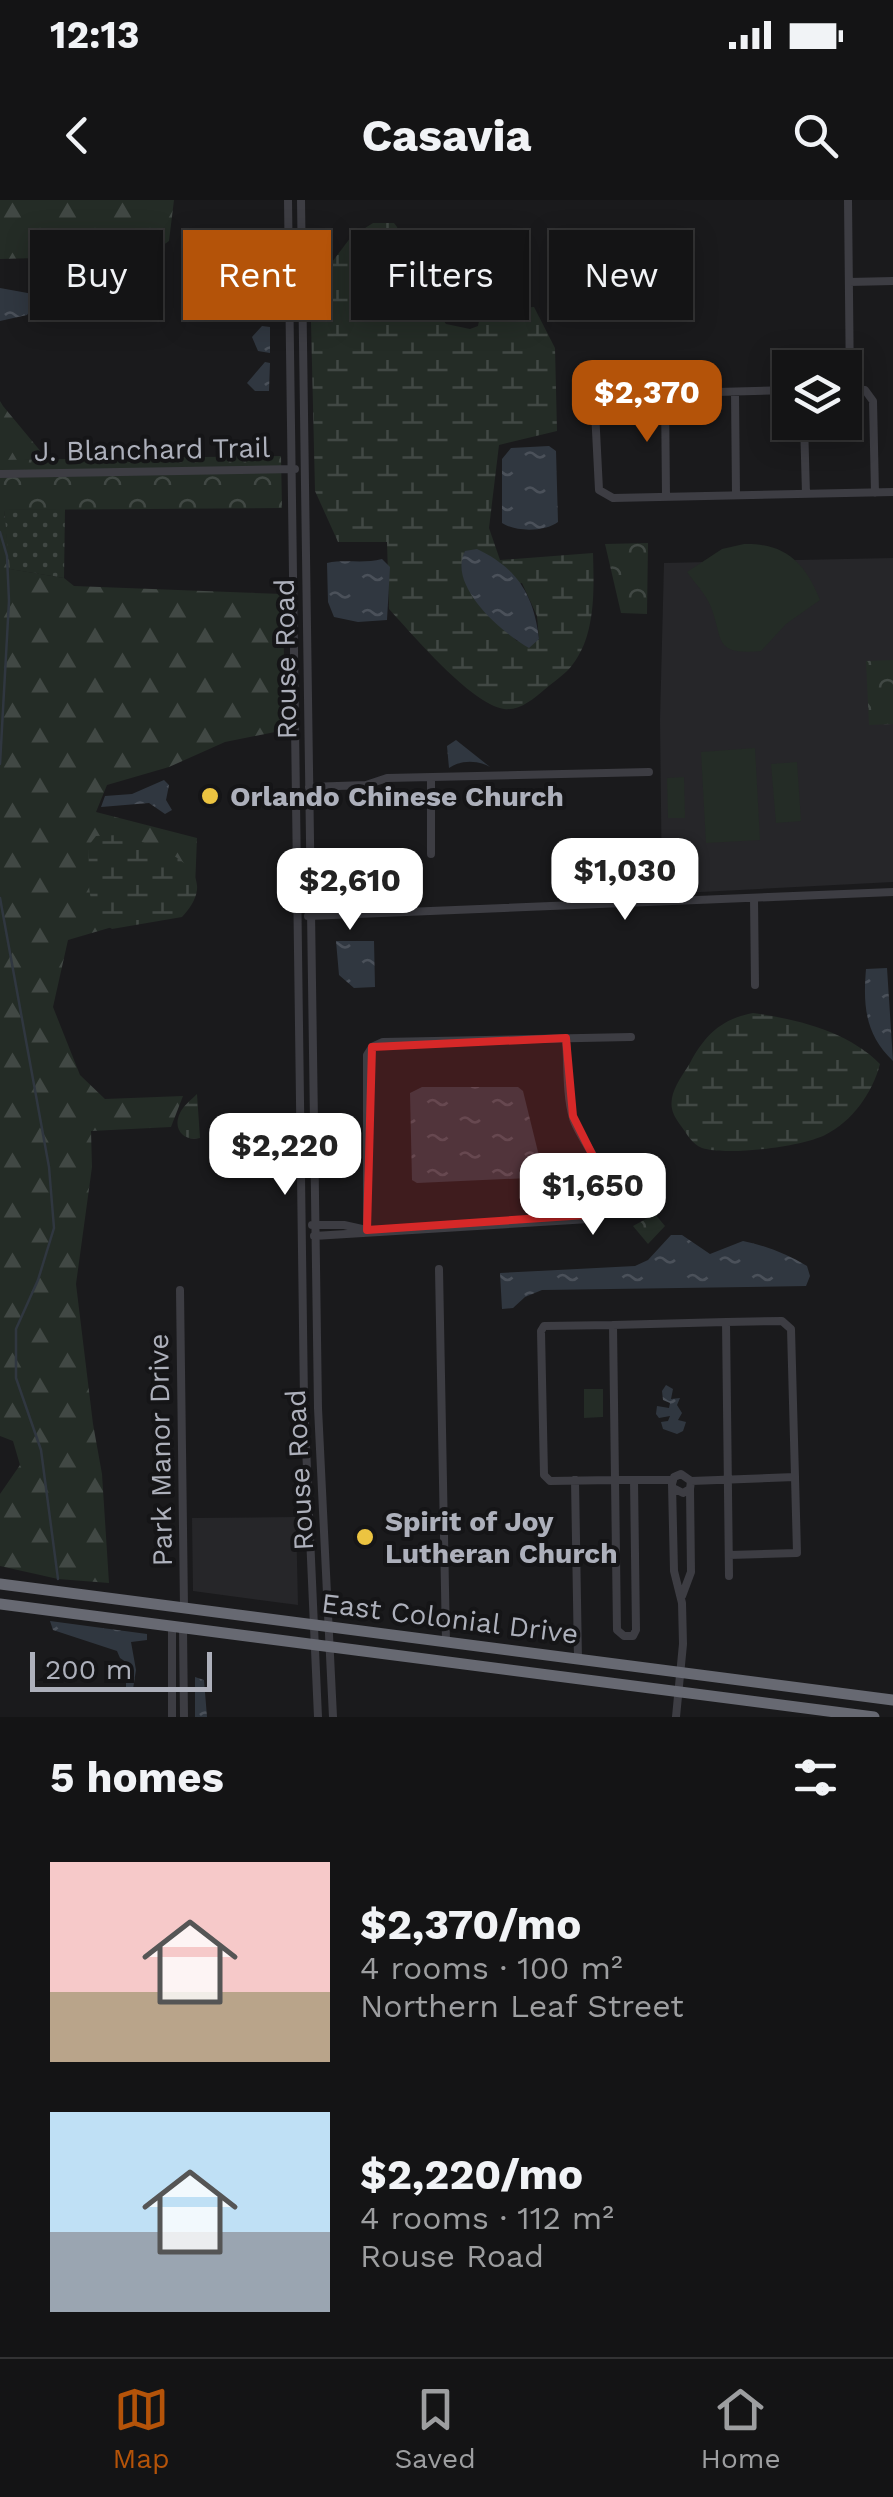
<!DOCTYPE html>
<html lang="en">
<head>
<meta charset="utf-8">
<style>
	body { margin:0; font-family:"Work Sans",sans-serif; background:#1d1d1e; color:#f1f3f6; height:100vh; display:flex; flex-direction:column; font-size:38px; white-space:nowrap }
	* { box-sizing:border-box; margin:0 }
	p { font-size:32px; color:#9d9ea0 }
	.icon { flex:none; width:55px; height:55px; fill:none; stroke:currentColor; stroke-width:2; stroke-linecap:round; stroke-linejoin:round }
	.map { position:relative; height:1517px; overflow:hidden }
	.details { display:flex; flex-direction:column; background:#141415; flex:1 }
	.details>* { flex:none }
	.hud { position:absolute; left:30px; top:30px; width:835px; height:90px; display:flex; gap:20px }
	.fabs { position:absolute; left:772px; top:150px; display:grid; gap:20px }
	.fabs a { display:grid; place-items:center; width:90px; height:90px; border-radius:0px; background:#141415; box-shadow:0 5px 25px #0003,0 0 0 2px #333334; font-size:50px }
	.scale { position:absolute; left:30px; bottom:25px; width:182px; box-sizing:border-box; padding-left:10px; border:5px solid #adb0bb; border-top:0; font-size:28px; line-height:35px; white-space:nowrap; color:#adb0bb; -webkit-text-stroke:8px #151517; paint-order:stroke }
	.price { position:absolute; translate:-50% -85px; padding:0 22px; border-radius:20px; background:#fff; color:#222; font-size:32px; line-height:65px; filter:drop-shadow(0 2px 5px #0008) }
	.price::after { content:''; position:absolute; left:50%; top:60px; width:30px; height:22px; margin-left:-15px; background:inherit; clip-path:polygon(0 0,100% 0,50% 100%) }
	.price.current { background:#b45309; color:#fff }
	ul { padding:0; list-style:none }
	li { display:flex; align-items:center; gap:30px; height:250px; padding:0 50px }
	li span { display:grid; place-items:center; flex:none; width:280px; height:200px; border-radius:0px; color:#555 }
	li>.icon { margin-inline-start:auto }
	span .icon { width:120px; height:120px; fill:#fffc; stroke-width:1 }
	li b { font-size:42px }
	h2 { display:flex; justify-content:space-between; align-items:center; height:120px; padding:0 50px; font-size:42px }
	.tag { padding:0 35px; border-radius:0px; background:#141415; box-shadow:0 5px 25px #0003,0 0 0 2px #333334; font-size:35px; line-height:90px }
	.tag.current { background:#b45309; color:#fff }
	.status { display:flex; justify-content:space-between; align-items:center; height:70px; padding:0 50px; background:#141415; direction:ltr }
	.status svg { height:28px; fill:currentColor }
	header { display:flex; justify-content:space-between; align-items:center; height:130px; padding:0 50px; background:#141415; font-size:45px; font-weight:700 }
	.tab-bar { display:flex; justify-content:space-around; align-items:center; height:140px; border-top:2px solid #333334; background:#141415; font-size:28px; color:#9d9ea0 }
	.tab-bar a { display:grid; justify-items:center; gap:5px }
	.tab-bar .current { color:#b45309 }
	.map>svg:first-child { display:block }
	.built { fill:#262629 }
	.grass { fill:url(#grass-dots) }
	.forest { fill:url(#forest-firs) }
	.wetland { fill:url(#wetland-marsh); fill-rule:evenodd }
	.park { fill:url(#park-crowns) }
	.pitch { fill:#242c26 }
	.water { fill:url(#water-ripples) }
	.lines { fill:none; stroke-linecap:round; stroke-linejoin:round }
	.stream { stroke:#303740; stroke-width:2.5 }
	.minor { stroke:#3d3d43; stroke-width:8 }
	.highway { stroke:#676972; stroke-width:11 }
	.marked { fill:#d62828; fill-opacity:0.2; stroke:#d62828; stroke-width:8; stroke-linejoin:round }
	.poi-dot { fill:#ecc441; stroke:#151517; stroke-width:4 }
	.labels { text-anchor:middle; stroke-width:8; stroke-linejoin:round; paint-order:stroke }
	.street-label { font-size:28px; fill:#adb0bb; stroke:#151517 }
	.poi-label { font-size:28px; font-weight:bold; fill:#adb0bb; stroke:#151517; text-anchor:start }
</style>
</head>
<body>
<div class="status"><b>12:13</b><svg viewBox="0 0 49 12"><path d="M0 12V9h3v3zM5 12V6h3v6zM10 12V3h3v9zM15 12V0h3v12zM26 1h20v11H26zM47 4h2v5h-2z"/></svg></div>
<header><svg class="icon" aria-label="back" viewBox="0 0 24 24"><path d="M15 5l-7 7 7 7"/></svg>Casavia<svg class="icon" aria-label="search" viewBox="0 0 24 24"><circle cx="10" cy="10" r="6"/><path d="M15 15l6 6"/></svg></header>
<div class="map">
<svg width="893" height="1517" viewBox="0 0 893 1517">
	<defs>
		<pattern id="grass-dots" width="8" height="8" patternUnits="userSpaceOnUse" patternTransform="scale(2.5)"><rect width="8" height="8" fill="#242c26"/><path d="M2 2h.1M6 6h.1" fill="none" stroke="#414844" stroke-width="1.8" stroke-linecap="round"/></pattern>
		<pattern id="forest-firs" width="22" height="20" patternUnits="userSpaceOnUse" patternTransform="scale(2.5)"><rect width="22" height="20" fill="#242c26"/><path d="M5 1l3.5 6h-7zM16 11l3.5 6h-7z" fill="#414844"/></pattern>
		<pattern id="wetland-marsh" width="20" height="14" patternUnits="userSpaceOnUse" patternTransform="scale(2.5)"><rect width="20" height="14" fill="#242c26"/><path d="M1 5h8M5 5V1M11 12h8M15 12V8" fill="none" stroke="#414844"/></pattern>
		<pattern id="park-crowns" width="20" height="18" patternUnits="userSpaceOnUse" patternTransform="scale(2.5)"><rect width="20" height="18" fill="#242c26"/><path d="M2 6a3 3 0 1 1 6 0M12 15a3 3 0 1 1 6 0" fill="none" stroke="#414844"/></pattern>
		<pattern id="water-ripples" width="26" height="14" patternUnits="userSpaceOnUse" patternTransform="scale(2.5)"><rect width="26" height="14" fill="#303740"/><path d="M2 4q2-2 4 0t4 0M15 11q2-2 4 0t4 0" fill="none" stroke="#4b515a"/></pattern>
	</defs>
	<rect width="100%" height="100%" fill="#1a1a1c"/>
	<path class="built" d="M 893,358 L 893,682 L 662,694 L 660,520 L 664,363 Z
		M 296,1317 L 298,1405 L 193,1391 L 192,1318 Z"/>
	<path class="grass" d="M 65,309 L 64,378 L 9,369 L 4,310 Z"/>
	<path class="forest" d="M 0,0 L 174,0 L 169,41 L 149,55 L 0,59 Z
		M 0,201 L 3,206 L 47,259 L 0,261 Z
		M 0,310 L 4,310 L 10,369 L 64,378 L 74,386 L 283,394 L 285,530 L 225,542 L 169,567 L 107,585 L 96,612 L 197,638 L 195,688 L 160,713 L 68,740 L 53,807 L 80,875 L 105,899 L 183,896 L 171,927 L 91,931 L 92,967 L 76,1084 L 93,1224 L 102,1274 L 109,1383 L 58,1379 L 0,1366 L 0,1294 L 20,1265 L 13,1241 L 0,1236 Z"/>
	<path class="wetland" d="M 373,23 L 394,23 L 397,27 L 411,76 L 446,124 L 470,129 L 478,126 L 481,110 L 534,107 L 555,148 L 557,231 L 499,245 L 489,328 L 500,360 L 593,353 C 594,389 596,434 573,464 C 566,474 553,482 544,490 C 533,499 520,511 504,509 C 471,504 412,434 389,409 L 387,342 L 338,342 L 315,291 L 311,122 L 329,66 L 351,37 ZM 522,383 L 537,416 L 539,439 L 517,441 L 472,396 Z
		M 118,635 C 155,645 229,667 182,717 L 112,729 C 83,712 89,674 89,645 L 96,636 Z
		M 753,813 C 797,819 849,832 880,864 C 873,892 852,922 825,935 C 801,947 727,956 702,948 C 692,944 687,934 681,926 C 674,916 670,910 672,898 C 674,886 684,873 690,863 C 705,835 721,819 753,813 Z
		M 197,894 L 200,938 C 184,942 172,929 180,913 C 183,906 191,900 197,894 Z"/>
	<path class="park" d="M 281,256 L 282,308 L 0,310 L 0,260 Z
		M 648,343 L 647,414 L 621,413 L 605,344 Z
		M 893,460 L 893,524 L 869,525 L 866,461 Z
		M 655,1014 L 665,1026 L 648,1044 L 633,1026 Z"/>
	<path class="pitch" d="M 744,344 C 786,343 805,363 820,400 L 786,424 L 761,451 C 711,456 724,437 710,405 C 705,393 694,382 687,372 L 722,349 Z
		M 755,548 L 760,640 L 706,643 L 701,552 Z
		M 797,562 L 801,621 L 776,623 L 771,564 Z
		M 684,577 L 685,618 L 668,618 L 667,578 Z
		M 584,1189 L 603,1189 L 603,1217 L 584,1218 Z"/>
	<path class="water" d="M 0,88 L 33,94 L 36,102 L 27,115 L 0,121 Z
		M 262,126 L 270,127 L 270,153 L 258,151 L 252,137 Z
		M 265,162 L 270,163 L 269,191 L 255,191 L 247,183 Z
		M 549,246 L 556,251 L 558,322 C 545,332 515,332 502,323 L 502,259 L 511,248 Z
		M 477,349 C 517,368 534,395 539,439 L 529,448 C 502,433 447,386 465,351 Z
		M 382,359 L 390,367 L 387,420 L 358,422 L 334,417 L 328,402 L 327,363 C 345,359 364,364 382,359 Z
		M 456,540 L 490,567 C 478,560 460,560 449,568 L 447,546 Z
		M 164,580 L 169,585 L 166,600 L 172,610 L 165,614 L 149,603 L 101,607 L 105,596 L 132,594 Z
		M 336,741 L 374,741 L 375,787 L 354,788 L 339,775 Z
		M 887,768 L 893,861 C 865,834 863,806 866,769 Z
		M 422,887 L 518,887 L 523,891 L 538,952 L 551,977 L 417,983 L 412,980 L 410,893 Z
		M 671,1035 L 682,1035 L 710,1054 L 743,1041 C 767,1046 787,1054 807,1066 L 810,1076 L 806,1086 L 542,1090 L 525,1097 L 513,1108 L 502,1109 L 500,1073 L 635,1066 L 648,1060 Z
		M 666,1185 L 673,1189 L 671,1199 L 680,1198 L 677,1205 L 682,1213 L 678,1220 L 686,1222 L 683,1231 L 677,1234 L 663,1229 L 661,1222 L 668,1221 L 670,1216 L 659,1218 L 656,1214 L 657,1206 L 669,1208 L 670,1203 L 663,1200 L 662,1191 Z
		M 50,1421 L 147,1434 L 147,1440 L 131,1442 L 136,1470 L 133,1489 L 126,1490 L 126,1462 L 120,1458 L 117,1451 L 53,1430 Z
		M 195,1477 L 204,1480 L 207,1517 L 195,1517 Z"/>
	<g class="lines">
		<path class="stream" d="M 0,332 L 7,356 L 9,401 L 0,564
			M 0,698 L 49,967 L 54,1028 L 38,1080 L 16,1129 L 16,1178 L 41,1250 L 58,1379"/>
		<path class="minor" d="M 288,0 L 304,1201 L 318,1517
			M 301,0 L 318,1208 L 333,1517
			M 848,0 L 850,189
			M 849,82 L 893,81
			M 845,189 L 865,190 L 873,201 L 875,293
			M 790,190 L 604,195 L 596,203 L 595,211 L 599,290 L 613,298 L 893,292
			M 735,192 L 736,295
			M 665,193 L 666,297
			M 804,222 L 806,294
			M 0,274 L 295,269
			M 431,578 L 431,654
			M 309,587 L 366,585 L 387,578 L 649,572
			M 754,699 L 755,785
			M 308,716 L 893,692
			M 312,1025 L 344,1025 L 362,1029
			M 367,1030 L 367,855 L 372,847 L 383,842 L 631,837
			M 314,1036 L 589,1019 C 635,998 582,947 573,918 C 566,893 568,864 566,838
			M 439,1069 L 446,1442
			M 180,1090 L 184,1408
			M 726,1122 L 782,1121 L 791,1129 L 795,1277
			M 613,1125 L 544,1126 L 541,1131 L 544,1275 L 550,1281 L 615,1280 L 613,1125 L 726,1122 L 729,1376
			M 575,1280 L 578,1460
			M 634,1280 L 636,1430 L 633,1436 L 624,1436 L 617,1430 L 615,1280 L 672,1280
			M 691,1281 L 795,1277 L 797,1353 L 729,1355
			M 673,1288 L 683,1293 L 690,1289 L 691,1281 L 681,1274 L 674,1277 L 672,1284 L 674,1371 L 682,1403 L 683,1444 L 676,1517
			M 682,1396 L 691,1372 L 690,1289
			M 172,1426 L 172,1517
			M 183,1428 L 184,1517"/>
		<path class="highway" d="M 0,1384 L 893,1500
			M 0,1404 L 874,1517"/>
	</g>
	<path class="marked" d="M 566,838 L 573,916 L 609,988 L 601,1014 L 367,1030 L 372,847 Z"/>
	<g class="poi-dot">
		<circle cx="210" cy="596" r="10"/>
		<circle cx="365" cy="1337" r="10"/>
	</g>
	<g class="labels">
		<g class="street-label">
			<text transform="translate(152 249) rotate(-1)" y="10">J. Blanchard Trail</text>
			<text transform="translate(285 459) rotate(-91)" y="10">Rouse Road</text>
			<text transform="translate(160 1250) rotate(-91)" y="10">Park Manor Drive</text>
			<text transform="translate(299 1270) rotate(-93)" y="10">Rouse Road</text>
			<text transform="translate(450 1418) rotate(7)" y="10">East Colonial Drive</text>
		</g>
		<g class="poi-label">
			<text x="230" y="606">Orlando Chinese Church</text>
			<text x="385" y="1331">Spirit of Joy<tspan x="385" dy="32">Lutheran Church</tspan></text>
		</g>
	</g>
</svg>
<div class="fabs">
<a><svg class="icon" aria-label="layers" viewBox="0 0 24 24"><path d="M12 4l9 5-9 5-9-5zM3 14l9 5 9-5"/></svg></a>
</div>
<div class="scale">200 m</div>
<b class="price current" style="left:647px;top:245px">$2,370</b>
<b class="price" style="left:625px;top:723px">$1,030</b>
<b class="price" style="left:350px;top:733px">$2,610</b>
<b class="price" style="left:285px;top:998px">$2,220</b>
<b class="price" style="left:593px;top:1038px">$1,650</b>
<div class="hud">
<a class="tag">Buy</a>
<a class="tag current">Rent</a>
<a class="tag">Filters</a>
<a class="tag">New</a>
</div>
</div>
<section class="details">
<h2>5 homes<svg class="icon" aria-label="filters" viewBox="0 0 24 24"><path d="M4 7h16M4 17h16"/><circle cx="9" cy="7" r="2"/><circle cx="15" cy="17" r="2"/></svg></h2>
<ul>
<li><span style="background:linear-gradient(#f6c9c9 65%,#b9a48a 0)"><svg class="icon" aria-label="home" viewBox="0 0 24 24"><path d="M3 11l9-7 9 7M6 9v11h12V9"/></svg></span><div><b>$2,370/mo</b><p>4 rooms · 100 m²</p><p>Northern Leaf Street</p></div></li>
<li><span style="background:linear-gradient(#bfe0f5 60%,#9aa5b1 0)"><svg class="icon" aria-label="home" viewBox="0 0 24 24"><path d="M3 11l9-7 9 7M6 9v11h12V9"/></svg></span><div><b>$2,220/mo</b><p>4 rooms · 112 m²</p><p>Rouse Road</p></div></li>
</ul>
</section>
<nav class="tab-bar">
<a class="current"><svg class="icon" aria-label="map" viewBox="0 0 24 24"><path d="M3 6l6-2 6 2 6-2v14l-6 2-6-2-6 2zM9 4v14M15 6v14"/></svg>Map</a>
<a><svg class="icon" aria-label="saved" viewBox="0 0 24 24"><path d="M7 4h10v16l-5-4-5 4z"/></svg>Saved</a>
<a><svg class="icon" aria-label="home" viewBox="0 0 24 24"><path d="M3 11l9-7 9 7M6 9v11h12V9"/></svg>Home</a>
</nav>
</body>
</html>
